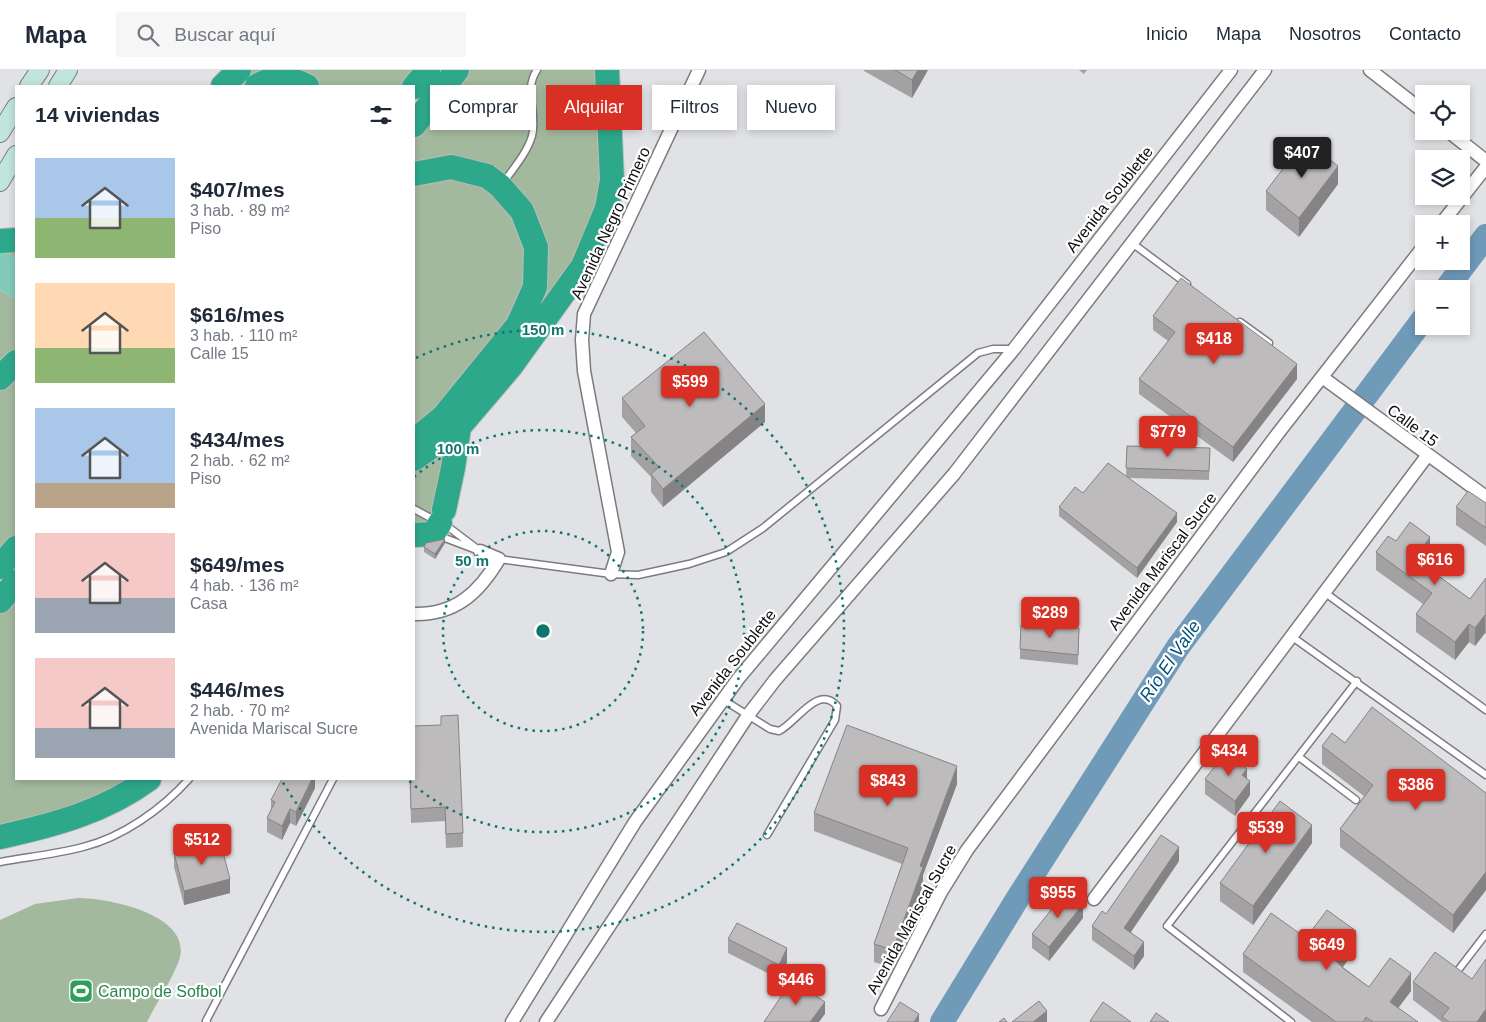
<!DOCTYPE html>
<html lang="es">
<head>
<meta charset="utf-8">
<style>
	body { margin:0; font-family:Arial,sans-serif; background:#f6f6f7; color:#1f2937; height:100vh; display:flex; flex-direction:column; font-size:19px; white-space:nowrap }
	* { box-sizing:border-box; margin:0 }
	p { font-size:16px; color:#747a83 }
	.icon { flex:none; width:28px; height:28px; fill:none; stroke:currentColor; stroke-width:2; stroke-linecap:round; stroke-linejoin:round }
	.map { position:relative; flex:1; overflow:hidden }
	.side { position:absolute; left:15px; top:15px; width:400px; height:695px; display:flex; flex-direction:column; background:#fff; border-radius:0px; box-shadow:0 2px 8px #0003 }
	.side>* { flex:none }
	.banner { position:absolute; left:430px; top:15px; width:475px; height:45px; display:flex; gap:10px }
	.fabs { position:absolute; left:1415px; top:15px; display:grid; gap:10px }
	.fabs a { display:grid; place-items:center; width:55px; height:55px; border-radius:0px; background:#fff; box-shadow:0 2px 8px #0003; font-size:25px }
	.price { position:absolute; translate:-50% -42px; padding:0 11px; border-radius:5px; background:#d93025; color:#fff; font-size:16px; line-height:32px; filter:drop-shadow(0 1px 2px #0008) }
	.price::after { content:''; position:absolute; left:50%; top:30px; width:15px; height:11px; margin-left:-8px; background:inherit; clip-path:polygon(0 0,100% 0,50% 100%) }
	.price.selected { background:#222; color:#fff }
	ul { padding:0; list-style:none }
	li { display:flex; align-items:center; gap:15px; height:125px; padding:0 20px }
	li span { display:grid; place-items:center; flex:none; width:140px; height:100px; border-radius:0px; color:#555 }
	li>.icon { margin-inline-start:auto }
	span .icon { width:60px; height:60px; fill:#fffc; stroke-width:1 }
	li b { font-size:21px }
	h2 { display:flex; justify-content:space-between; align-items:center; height:60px; padding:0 20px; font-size:21px }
	.pill { padding:0 18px; border-radius:0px; background:#fff; box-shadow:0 2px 8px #0003; font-size:18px; line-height:45px }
	.pill.selected { background:#d93025; color:#fff }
	header { display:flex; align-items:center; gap:30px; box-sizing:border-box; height:70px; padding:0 25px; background:#fff; border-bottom:1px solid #e0e1e3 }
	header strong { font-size:24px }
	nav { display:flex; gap:28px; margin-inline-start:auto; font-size:18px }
	.search { width:350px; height:45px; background:#f6f6f7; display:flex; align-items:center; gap:12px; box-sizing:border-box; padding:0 18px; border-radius:0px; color:#747a83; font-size:19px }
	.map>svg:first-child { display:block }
	.green { fill:#a3b99e }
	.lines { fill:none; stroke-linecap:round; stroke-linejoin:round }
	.river { stroke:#6f9ab8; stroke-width:24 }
	.lane-casing { stroke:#7c7c7f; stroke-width:9 }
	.street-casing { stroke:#7c7c7f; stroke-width:15 }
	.secondary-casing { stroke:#7c7c7f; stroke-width:20 }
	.primary-casing { stroke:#bcbcbc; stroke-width:22 }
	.highway-casing { stroke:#bcbcbc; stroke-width:26 }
	.lane { stroke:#fff; stroke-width:6 }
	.street { stroke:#fff; stroke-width:12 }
	.secondary { stroke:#c0e5dc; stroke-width:18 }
	.primary { stroke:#82cbb9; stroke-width:20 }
	.highway { stroke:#2ea88b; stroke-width:24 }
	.wall { fill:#a3a1a2 }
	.shaded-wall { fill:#858384 }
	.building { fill:#bebbbc; stroke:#858384 }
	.ring { fill:none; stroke:#0f766e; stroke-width:2.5; stroke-dasharray:2.5 5 }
	.labels { text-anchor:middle; stroke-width:4.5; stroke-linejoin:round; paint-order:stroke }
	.street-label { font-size:16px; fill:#0f0f10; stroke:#fff }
	.leisure-label { font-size:16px; fill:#27864d; stroke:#fff; text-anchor:start }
	.water-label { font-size:18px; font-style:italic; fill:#00527a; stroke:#fff }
	.centre { fill:#0f766e; stroke:#fff; stroke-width:2.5 }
	.ring-label { font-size:15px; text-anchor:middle; font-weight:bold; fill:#0f766e; stroke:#fff; stroke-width:4.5; stroke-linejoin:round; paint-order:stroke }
</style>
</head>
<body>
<header>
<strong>Mapa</strong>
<div class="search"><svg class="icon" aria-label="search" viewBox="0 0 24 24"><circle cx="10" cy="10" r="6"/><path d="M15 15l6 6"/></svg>Buscar aquí</div>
<nav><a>Inicio</a><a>Mapa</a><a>Nosotros</a><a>Contacto</a></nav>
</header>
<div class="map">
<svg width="1486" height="952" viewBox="0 0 1486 952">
	<rect width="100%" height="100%" fill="#e1e2e5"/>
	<path class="green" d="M 239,0 L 428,0 L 414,16 L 223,16 Z
		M 457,0 L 607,0 L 608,29 L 595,169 L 459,357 L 444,440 L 414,465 L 414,55 Z
		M 16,170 L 16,478 L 0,497 L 0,171 Z
		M 16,512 L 16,709 L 149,709 L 0,767 L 0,531 Z
		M 78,828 C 108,828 190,844 180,887 C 175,905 156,934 147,952 L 0,952 L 0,850 L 35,834 Z"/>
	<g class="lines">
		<path class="river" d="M 1446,219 L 1486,166
			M 942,952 L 1016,831 L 1178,577 L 1424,248"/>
		<g class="lane-casing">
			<path id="lane" d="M 503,113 C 513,99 527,83 532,66 C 538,44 523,20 537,0
				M 1132,173 L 1187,214
				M 1240,252 L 1269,273
				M 414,439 L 451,459 L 480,481
				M 437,465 L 474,479
				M 499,489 L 611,504 L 638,505 L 689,494 L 726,482 L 763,458 L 978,283 L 993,279 L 1014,279
				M 1324,522 L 1486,640
				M 1291,566 L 1486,705
				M 722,629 L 770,659 L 779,661 C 797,652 818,614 837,636 L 835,650 L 767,765
				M 1299,687 L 1356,730
				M 0,792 C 28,787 56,784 83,777 C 123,767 162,739 189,709
				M 1459,899 L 1486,864
				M 207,952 L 206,951 L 333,709
				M 1291,952 L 1167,856 L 1357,611"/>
		</g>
		<g class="street-casing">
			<path id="street" d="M 1370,0 L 1424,42
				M 1448,61 L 1486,91
				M 1441,154 L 1486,97
				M 1322,307 L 1486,427
				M 611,504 L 618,482 L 584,301 L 582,270 L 584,244 L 699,0
				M 414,544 C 455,545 479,523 499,489 L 480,481
				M 1094,829 L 1427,386
				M 881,939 L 941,822 L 967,780 L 1279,362 L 1424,176
				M 512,952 L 635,752 L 738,609 L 1014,279 L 1231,0
				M 546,952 L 749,644 L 775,610 L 954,404 L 1265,0"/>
		</g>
		<g class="secondary-casing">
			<path id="secondary" d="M 29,16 L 40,0
				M 58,16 L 68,0
				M 0,63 L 16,37
				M 0,112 L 16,85"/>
		</g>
		<g class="primary-casing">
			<path id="primary" d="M 0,191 L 16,201
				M 0,208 L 16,218"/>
		</g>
		<g class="highway-casing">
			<path id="highway" d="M 223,16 L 239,0
				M 257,16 C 272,6 292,8 307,16
				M 414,17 L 428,0
				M 414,55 L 457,0
				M 414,104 L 451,97 L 487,106 L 500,116 L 522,141 L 536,177 L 535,217 L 518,255 L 443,347 L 414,371
				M 0,171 L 16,170
				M 0,308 L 16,292
				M 414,389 L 459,357 L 511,296 L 583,196 L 607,138 L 612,110 L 607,0
				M 444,440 L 453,398 L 459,357
				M 414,465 L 433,464 L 440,453
				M 0,497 L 16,478
				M 0,531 L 16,512
				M 0,767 C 54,755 104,742 149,709"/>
		</g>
		<use href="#lane" class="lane"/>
		<use href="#street" class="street"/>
		<use href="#secondary" class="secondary"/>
		<use href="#primary" class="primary"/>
		<use href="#highway" class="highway"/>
	</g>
	<path class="wall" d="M 864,0 L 928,0 L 912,28 L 864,1 Z
		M 1079,0 L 1087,0 L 1084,4 Z
		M 1338,114 L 1299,167 L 1266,140 L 1266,121 Z
		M 1153,246 L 1297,309 L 1233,392 L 1139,324 L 1139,309 L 1168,271 L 1153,260 Z
		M 622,328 L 765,352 L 663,437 L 651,422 L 651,407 L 631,386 L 631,367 L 636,363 L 622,347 Z
		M 1127,376 L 1210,378 L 1209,410 L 1129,408 L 1177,452 L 1137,508 L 1059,446 L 1059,437 L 1126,406 Z
		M 1486,433 L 1486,476 L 1456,455 L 1456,437 Z
		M 1396,471 L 1430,485 L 1423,495 L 1470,529 L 1486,508 L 1486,564 L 1485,563 L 1475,576 L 1469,572 L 1455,590 L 1416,562 L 1416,544 L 1423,534 L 1376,500 L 1376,482 Z
		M 445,473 L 435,489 L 424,482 L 424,477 Z
		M 1079,558 L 1078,595 L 1020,589 L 1020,579 Z
		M 441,646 L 463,763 L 463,777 L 446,778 L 445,751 L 411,753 L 410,709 L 414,709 L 441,655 Z
		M 1345,673 L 1486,723 L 1486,820 L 1453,863 L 1340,777 L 1340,759 L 1364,726 L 1322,694 L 1322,676 Z
		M 315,709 L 315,718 L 296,756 L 290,753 L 282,770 L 267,762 L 267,748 L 271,739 L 271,730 Z
		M 1205,709 L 1250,725 L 1235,746 L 1205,724 Z
		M 957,714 L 923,805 L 923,815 L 893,898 L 874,892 L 874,874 L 902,794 L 814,761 L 814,743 Z
		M 1312,773 L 1253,855 L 1220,831 L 1220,813 Z
		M 174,783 L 230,823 L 184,835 L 174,797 Z
		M 1179,791 L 1131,862 L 1144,886 L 1134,900 L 1092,870 L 1092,856 Z
		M 1083,848 L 1049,891 L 1032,878 L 1032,864 Z
		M 1306,868 L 1356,879 L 1343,897 L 1369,917 L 1411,921 L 1398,938 L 1418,952 L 1312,952 L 1243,902 L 1243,884 Z
		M 728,869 L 787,892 L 779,909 L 728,883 Z
		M 1413,912 L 1486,952 L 1442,952 L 1413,930 Z"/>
	<path class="shaded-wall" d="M 918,0 L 928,0 L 912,28 L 912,10 Z
		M 1338,96 L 1338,114 L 1299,167 L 1299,148 Z
		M 1297,294 L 1297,309 L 1233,392 L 1233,377 Z
		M 765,334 L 765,352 L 663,437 L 663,419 Z
		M 1177,443 L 1177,452 L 1137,508 L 1137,498 Z
		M 1430,467 L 1430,485 L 1415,506 L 1415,489 Z
		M 445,469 L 445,473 L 435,489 L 435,484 Z
		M 1485,545 L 1485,563 L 1475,576 L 1475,558 Z
		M 1469,554 L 1469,572 L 1455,590 L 1455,572 Z
		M 957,696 L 957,714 L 923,805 L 923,815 L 893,898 L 893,880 L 920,796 Z
		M 1247,699 L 1247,713 L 1242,705 Z
		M 312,709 L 315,709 L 315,718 L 296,756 L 296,742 Z
		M 1250,711 L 1250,725 L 1235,746 L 1235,731 Z
		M 290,739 L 290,753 L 282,770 L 282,756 Z
		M 1312,755 L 1312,773 L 1253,855 L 1253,836 Z
		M 1179,777 L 1179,791 L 1124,872 L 1124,858 Z
		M 1486,802 L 1486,820 L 1453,863 L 1453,845 Z
		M 230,809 L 230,823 L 184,835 L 184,821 Z
		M 1083,834 L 1083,848 L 1049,891 L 1049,877 Z
		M 1356,861 L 1356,879 L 1335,907 L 1335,890 Z
		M 1144,872 L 1144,886 L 1134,900 L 1134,886 Z
		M 787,878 L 787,892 L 779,909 L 779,895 Z
		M 1411,903 L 1411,921 L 1390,949 L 1390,932 Z
		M 825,932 L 825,944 L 819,952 L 810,952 Z
		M 1486,939 L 1486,952 L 1477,952 Z
		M 1047,941 L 1047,952 L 1033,952 Z
		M 919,944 L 919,952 L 914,952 Z"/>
	<path class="building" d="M 895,0 L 918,0 L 912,10 Z
		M 1305,70 L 1338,96 L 1299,148 L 1266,121 Z
		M 1181,208 L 1297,294 L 1233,377 L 1139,309 L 1175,262 L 1153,246 Z
		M 704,262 L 765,334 L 663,419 L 651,404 L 659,397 L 631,367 L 645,356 L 622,328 Z
		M 1127,376 L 1210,378 L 1209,401 L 1126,398 Z
		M 1108,393 L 1177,443 L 1137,498 L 1059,437 L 1075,417 L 1083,423 Z
		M 1468,421 L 1486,433 L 1486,458 L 1456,437 Z
		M 1410,452 L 1430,467 L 1415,489 L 1470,529 L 1486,508 L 1486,546 L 1485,545 L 1475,558 L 1469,554 L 1455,572 L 1416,544 L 1432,523 L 1376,482 L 1388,466 L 1396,471 Z
		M 445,469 L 435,484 L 424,477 L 426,473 Z
		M 1021,555 L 1079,558 L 1078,585 L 1020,579 Z
		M 1372,637 L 1486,723 L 1486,802 L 1453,845 L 1340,759 L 1373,715 L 1322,676 L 1332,663 L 1345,673 Z
		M 458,645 L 463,763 L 446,764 L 445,737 L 411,739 L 410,709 L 414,709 L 414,656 L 441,655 L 441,646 Z
		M 847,655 L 957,696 L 920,796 L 923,797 L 893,880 L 874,874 L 908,778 L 814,743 Z
		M 1225,683 L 1247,699 L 1242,705 L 1250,711 L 1235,731 L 1205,709 Z
		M 282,709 L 312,709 L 296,742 L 290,739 L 282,756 L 267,748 L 275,732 L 271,730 Z
		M 1280,731 L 1312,755 L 1253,836 L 1220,813 Z
		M 1161,765 L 1179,777 L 1124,858 L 1144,872 L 1134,886 L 1092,856 L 1102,841 L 1106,844 Z
		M 220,771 L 230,809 L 184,821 L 174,783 Z
		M 1066,821 L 1083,834 L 1049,877 L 1032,864 Z
		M 1327,840 L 1356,861 L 1335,890 L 1344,899 L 1369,917 L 1390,888 L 1411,903 L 1390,932 L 1418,952 L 1373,952 L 1366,947 L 1363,952 L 1336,952 L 1243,884 L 1271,843 L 1306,868 Z
		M 737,853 L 787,878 L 779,895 L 728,869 Z
		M 1435,882 L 1472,909 L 1486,889 L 1486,939 L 1477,952 L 1449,952 L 1442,947 L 1449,938 L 1413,912 Z
		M 792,910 L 825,932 L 810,952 L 764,952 Z
		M 1039,931 L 1047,941 L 1033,952 L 1012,952 Z
		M 900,932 L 919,944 L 914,952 L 887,952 Z
		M 1103,932 L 1131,952 L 1092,952 L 1090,951 Z
		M 1156,943 L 1169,952 L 1150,952 Z
		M 1004,948 L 1007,952 L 999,952 Z"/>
	<g class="ring">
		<circle cx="543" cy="561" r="100"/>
		<path d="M414 407A201 201 0 1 1 407 709"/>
		<path d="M416 288A301 301 0 1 1 281 709"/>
	</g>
	<defs>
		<g id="stadium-square" transform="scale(1.25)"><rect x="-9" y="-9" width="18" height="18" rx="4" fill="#2e9e5b" stroke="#fff"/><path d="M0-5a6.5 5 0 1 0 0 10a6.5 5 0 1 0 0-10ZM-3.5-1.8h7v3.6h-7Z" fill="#fff"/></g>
	</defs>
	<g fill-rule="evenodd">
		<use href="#stadium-square" x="81" y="921"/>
	</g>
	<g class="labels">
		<g class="street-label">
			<text transform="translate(1109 129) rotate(-52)" y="6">Avenida Soublette</text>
			<text transform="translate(610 153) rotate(-65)" y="6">Avenida Negro Primero</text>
			<text transform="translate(1413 355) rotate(37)" y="6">Calle 15</text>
			<text transform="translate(1162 491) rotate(-53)" y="6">Avenida Mariscal Sucre</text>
			<text transform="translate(732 592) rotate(-52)" y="6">Avenida Soublette</text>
			<text transform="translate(911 849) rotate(-61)" y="6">Avenida Mariscal Sucre</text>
		</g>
		<g class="leisure-label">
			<text x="98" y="927">Campo de Sofbol</text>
		</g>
		<g class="water-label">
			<text transform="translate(1170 591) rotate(-56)" y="6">Río El Valle</text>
		</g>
	</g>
	<circle cx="543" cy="561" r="8" class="centre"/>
	<g class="ring-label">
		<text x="543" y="265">150 m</text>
		<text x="458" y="384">100 m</text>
		<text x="472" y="496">50 m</text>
	</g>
</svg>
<div class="fabs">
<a><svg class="icon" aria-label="locate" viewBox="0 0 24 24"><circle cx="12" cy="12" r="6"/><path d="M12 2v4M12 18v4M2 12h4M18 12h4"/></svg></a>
<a><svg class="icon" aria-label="layers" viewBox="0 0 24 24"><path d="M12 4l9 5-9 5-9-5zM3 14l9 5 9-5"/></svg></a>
<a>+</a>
<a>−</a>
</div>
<b class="price selected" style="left:1302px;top:109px">$407</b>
<b class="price" style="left:1214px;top:295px">$418</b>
<b class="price" style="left:690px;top:338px">$599</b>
<b class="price" style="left:1168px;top:388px">$779</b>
<b class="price" style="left:1435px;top:516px">$616</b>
<b class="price" style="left:1050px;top:569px">$289</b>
<b class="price" style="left:1229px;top:707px">$434</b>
<b class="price" style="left:888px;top:737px">$843</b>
<b class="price" style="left:1416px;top:741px">$386</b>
<b class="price" style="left:1266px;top:784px">$539</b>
<b class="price" style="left:202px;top:796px">$512</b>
<b class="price" style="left:1058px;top:849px">$955</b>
<b class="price" style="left:1327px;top:901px">$649</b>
<b class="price" style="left:796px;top:936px">$446</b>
<div class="banner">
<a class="pill">Comprar</a>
<a class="pill selected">Alquilar</a>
<a class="pill">Filtros</a>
<a class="pill">Nuevo</a>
</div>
<section class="side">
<h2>14 viviendas<svg class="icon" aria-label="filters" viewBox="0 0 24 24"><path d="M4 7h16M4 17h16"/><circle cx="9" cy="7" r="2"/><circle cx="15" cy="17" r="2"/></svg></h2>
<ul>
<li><span style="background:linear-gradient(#a9c7e8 60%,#8fb573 0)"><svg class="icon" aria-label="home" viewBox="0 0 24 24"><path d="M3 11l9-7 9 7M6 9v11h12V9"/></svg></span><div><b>$407/mes</b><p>3 hab. · 89 m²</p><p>Piso</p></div></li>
<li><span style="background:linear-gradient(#ffd9b3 65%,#8fb573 0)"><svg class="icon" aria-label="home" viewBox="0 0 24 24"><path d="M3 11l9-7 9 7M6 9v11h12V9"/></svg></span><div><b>$616/mes</b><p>3 hab. · 110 m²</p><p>Calle 15</p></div></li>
<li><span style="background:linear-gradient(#a9c7e8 75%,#b9a48a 0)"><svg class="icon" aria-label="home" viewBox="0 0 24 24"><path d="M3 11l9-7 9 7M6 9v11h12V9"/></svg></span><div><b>$434/mes</b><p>2 hab. · 62 m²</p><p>Piso</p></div></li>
<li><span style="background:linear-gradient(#f6c9c9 65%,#9aa5b1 0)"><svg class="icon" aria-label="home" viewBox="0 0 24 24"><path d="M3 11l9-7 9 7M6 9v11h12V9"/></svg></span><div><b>$649/mes</b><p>4 hab. · 136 m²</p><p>Casa</p></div></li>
<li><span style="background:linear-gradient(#f6c9c9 70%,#9aa5b1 0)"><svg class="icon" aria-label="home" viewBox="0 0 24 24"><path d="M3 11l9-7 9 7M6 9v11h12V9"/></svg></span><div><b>$446/mes</b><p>2 hab. · 70 m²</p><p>Avenida Mariscal Sucre</p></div></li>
</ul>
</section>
</div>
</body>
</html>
